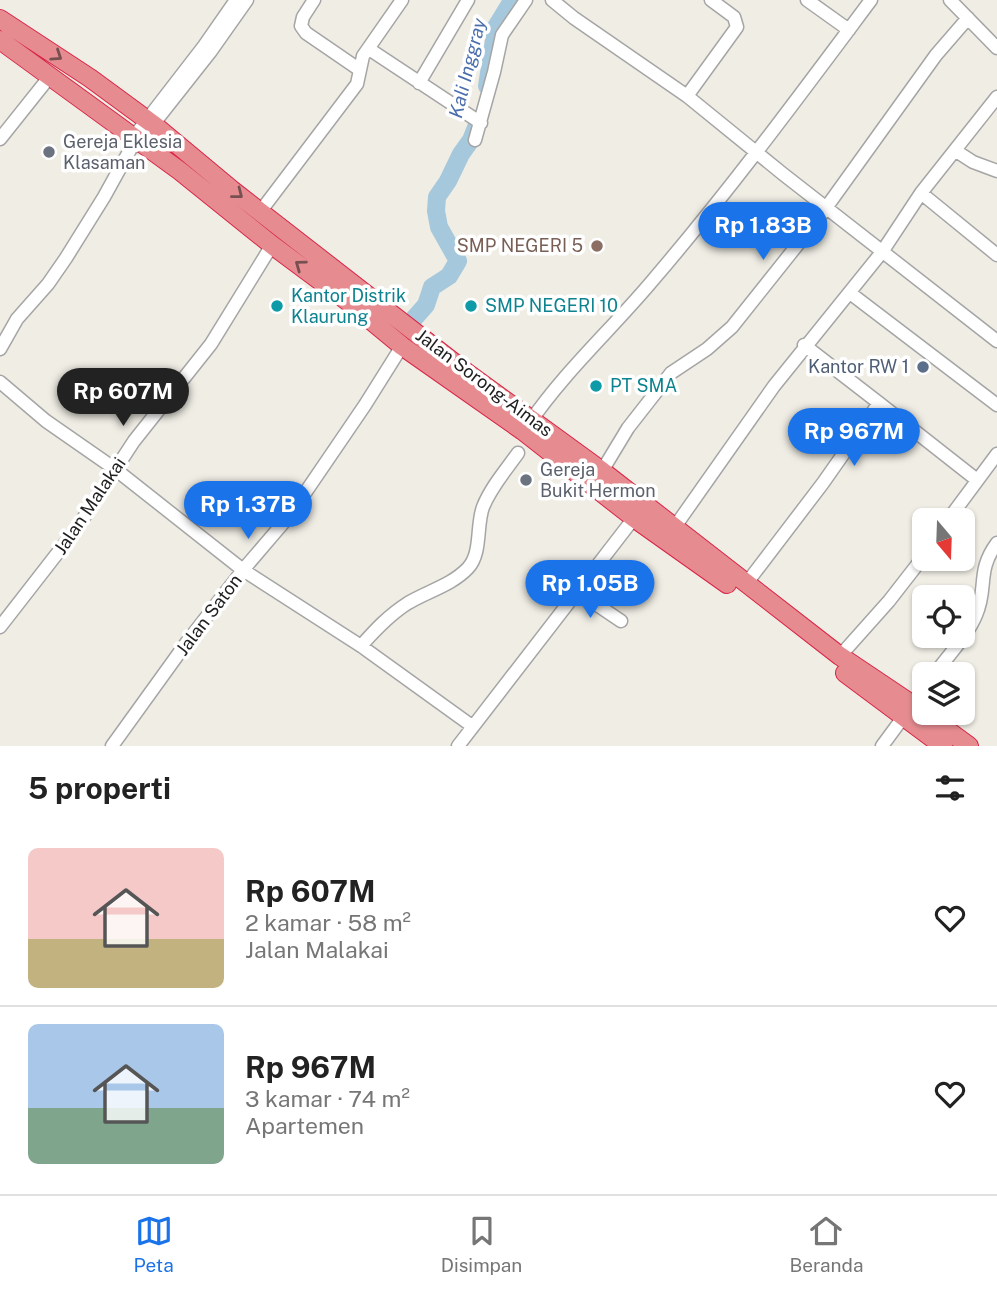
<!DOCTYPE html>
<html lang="id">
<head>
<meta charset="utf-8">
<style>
	body { margin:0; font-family:"Public Sans",sans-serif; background:#f6f6f6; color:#222; height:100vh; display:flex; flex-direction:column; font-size:26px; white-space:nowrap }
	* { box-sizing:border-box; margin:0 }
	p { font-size:23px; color:#767676 }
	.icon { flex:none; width:38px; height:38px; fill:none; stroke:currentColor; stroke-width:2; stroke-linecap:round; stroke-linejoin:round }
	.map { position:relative; height:746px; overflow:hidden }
	.drawer { display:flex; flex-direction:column; background:#fff; flex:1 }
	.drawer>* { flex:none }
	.needle { width:46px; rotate:161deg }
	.fabs { position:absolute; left:912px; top:508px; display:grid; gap:14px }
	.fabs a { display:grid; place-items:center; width:63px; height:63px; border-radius:10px; background:#fff; box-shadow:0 2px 5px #0004; font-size:35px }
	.price { position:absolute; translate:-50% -60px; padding:0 16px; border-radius:24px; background:#1a73e8; color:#fff; font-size:23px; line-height:46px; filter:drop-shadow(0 2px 4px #0008) }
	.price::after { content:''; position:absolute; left:50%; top:42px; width:21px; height:16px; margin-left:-10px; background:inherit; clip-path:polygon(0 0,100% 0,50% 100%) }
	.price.selected { background:#222; color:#fff }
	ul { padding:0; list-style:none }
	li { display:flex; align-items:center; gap:21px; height:175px; padding:0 28px }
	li+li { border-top:2px solid #e0e0e0 }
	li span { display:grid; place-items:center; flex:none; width:196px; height:140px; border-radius:10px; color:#555 }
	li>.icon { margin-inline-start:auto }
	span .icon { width:84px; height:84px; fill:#fffc; stroke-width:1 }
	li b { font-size:30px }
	h2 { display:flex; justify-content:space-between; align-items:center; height:84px; padding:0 28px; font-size:30px }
	.dock { display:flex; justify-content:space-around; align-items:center; height:98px; border-top:2px solid #e0e0e0; background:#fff; font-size:19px; color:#767676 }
	.dock a { display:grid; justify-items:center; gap:4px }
	.dock .selected { color:#1a73e8 }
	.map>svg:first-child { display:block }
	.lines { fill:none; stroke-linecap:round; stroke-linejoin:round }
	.river { stroke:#a5c8dc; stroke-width:18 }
	.minor-casing { stroke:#a5a5a5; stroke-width:15 }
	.highway-casing { stroke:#d92548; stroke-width:20 }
	.minor { stroke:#fff; stroke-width:12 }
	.highway { stroke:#e68c90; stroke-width:18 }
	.oneway { stroke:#785051 }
	.worship-dot { fill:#6b7280; stroke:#fff; stroke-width:2.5 }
	.education-dot { fill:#8d6e63; stroke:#fff; stroke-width:2.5 }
	.culture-dot { fill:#0f9aa8; stroke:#fff; stroke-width:2.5 }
	.service-dot { fill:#5c6f8a; stroke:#fff; stroke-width:2.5 }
	.labels { text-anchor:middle; stroke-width:7; stroke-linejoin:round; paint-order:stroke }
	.worship-label { font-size:18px; fill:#5b616d; stroke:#fff; text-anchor:start }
	.education-label { font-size:18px; fill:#785e54; stroke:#fff; text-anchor:end }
	.culture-label { font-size:18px; fill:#0d838f; stroke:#fff; text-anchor:start }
	.service-label { font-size:18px; fill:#4e5e75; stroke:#fff; text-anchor:end }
	.street-label { font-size:18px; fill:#1e1e1e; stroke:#fff }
	.water-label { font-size:19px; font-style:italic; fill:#4b6ead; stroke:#fff }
</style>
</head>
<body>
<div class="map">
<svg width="997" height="746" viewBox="0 0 997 746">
	<rect width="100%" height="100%" fill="#efede4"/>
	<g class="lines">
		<path class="river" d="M 487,86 L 496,27 L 510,4
			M 411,322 L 426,305 L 432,287 L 449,276 L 458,261 L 439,227 L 436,211 L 437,197 L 448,181 L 461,154 L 471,140 L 479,120"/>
		<g class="minor-casing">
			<path id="minor" d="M 314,0 L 303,17 L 301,26 L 306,33 L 360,70 L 363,56 L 402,0
				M 552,0 L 574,18 L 687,96 L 783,174 L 997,341
				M 807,0 L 849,30
				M 950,0 L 997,48
				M 369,49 L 481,123
				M 419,83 L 468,0
				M 687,96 L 737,27 L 734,17 L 711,0
				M 0,139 L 51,75
				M 475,140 L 494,72 L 502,35 L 526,0
				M 136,146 L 211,51 L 247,0
				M 956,151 L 973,162 L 997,171
				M 921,193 L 997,255
				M 260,212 L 357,84 L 360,70
				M 850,293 L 997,405
				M 804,345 L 879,403
				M 0,349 L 17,319 L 48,284 L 66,258 L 104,197 L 130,150 L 133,138 L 204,46 L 236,0
				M 0,382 L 46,421 L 115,469 L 243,570 L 361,646 L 472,726
				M 528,425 C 564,372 612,329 653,280 C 730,190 800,95 871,0
				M 602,471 L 628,428 L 671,373 L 707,349 L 732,327 L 818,219 L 936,55 L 968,18
				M 948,520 L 997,454
				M 674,528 L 774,386 L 882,252 L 921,193 L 997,97
				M 746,584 L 823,483 L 879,403 L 977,480
				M 578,592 L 621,621
				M 0,627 L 77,528 L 134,441 L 211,344 L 272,245
				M 361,646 C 375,630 389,615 408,603 C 428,591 452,585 468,568 C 482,553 476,526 483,507 C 491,487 506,470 518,453
				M 840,656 L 889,601 L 924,556
				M 935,674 C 948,655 967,637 976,615 C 988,588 976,571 997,543
				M 112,746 L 187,642 L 243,570 L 290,515 L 365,405 L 402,346
				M 458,746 L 634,518
				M 882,746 L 924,689"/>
		</g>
		<g class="highway-casing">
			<path id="highway" d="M 0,19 L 90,78 L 154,125 L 232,190 L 466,372 L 602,471 L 840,656 L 913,705 L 969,746
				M 0,40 L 180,171 L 272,245 L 350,303 L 402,346 L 523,431 L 634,518 L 727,584
				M 845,673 L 943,746"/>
		</g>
		<use href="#minor" class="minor"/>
		<use href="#highway" class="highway"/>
	</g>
	<defs><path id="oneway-chevron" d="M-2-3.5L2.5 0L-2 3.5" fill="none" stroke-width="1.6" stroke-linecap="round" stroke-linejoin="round" transform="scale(1.75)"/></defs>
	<g class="oneway">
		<use href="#oneway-chevron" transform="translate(57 56) rotate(34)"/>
		<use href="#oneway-chevron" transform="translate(238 194) rotate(38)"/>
		<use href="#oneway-chevron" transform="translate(300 265) rotate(-144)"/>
	</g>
	<g class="worship-dot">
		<circle cx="49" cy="152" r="7"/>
		<circle cx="526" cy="480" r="7"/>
	</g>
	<circle class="education-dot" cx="597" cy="246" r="7"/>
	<g class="culture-dot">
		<circle cx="277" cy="306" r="7"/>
		<circle cx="471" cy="306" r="7"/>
		<circle cx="596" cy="386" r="7"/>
	</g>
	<circle class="service-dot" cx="923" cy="367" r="7"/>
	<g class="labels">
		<g class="worship-label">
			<text x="63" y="148">Gereja Eklesia<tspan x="63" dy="21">Klasaman</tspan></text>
			<text x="540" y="476">Gereja<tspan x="540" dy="21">Bukit Hermon</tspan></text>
		</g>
		<g class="education-label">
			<text x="583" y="252">SMP NEGERI 5</text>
		</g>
		<g class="culture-label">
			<text x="291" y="302">Kantor Distrik<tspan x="291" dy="21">Klaurung</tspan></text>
			<text x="485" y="312">SMP NEGERI 10</text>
			<text x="610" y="392">PT SMA</text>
		</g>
		<g class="service-label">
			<text x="909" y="373">Kantor RW 1</text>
		</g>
		<g class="street-label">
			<text transform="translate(484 383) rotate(37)" y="6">Jalan Sorong-Aimas</text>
			<text transform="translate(90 506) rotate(-56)" y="6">Jalan Malakai</text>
			<text transform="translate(209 615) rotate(-53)" y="6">Jalan Saton</text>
		</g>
		<g class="water-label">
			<text transform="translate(467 68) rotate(-76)" y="7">Kali Inggray</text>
		</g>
	</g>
</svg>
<div class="fabs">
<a><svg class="needle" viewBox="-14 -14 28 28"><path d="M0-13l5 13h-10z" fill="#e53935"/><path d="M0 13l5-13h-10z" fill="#767676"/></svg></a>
<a><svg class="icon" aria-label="locate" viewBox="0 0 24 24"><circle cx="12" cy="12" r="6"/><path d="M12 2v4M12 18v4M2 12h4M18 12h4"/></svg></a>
<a><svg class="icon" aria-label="layers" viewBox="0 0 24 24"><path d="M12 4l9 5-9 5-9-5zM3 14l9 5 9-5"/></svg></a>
</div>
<b class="price" style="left:763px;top:262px">Rp 1.83B</b>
<b class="price selected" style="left:123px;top:428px">Rp 607M</b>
<b class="price" style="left:854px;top:468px">Rp 967M</b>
<b class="price" style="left:248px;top:541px">Rp 1.37B</b>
<b class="price" style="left:590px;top:620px">Rp 1.05B</b>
</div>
<section class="drawer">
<h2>5 properti<svg class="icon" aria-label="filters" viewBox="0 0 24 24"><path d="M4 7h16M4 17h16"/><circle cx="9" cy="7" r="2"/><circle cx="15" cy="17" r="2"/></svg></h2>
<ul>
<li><span style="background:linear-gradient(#f6c9c9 65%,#c2b280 0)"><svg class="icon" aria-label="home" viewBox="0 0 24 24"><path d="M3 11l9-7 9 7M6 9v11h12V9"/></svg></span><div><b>Rp 607M</b><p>2 kamar · 58 m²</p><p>Jalan Malakai</p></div><svg class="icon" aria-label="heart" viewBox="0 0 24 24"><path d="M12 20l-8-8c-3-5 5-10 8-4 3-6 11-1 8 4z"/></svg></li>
<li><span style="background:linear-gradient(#a9c7e8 60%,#7fa58c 0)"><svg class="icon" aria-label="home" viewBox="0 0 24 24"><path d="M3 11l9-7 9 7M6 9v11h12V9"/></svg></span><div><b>Rp 967M</b><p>3 kamar · 74 m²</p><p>Apartemen</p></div><svg class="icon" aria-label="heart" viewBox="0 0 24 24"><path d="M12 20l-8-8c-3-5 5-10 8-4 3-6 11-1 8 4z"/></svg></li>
</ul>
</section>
<nav class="dock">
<a class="selected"><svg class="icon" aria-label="map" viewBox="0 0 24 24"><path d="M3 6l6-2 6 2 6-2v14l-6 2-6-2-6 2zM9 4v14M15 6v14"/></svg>Peta</a>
<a><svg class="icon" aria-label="saved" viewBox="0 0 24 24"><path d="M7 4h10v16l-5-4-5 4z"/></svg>Disimpan</a>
<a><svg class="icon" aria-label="home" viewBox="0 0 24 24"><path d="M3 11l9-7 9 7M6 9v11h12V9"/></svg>Beranda</a>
</nav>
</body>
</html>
